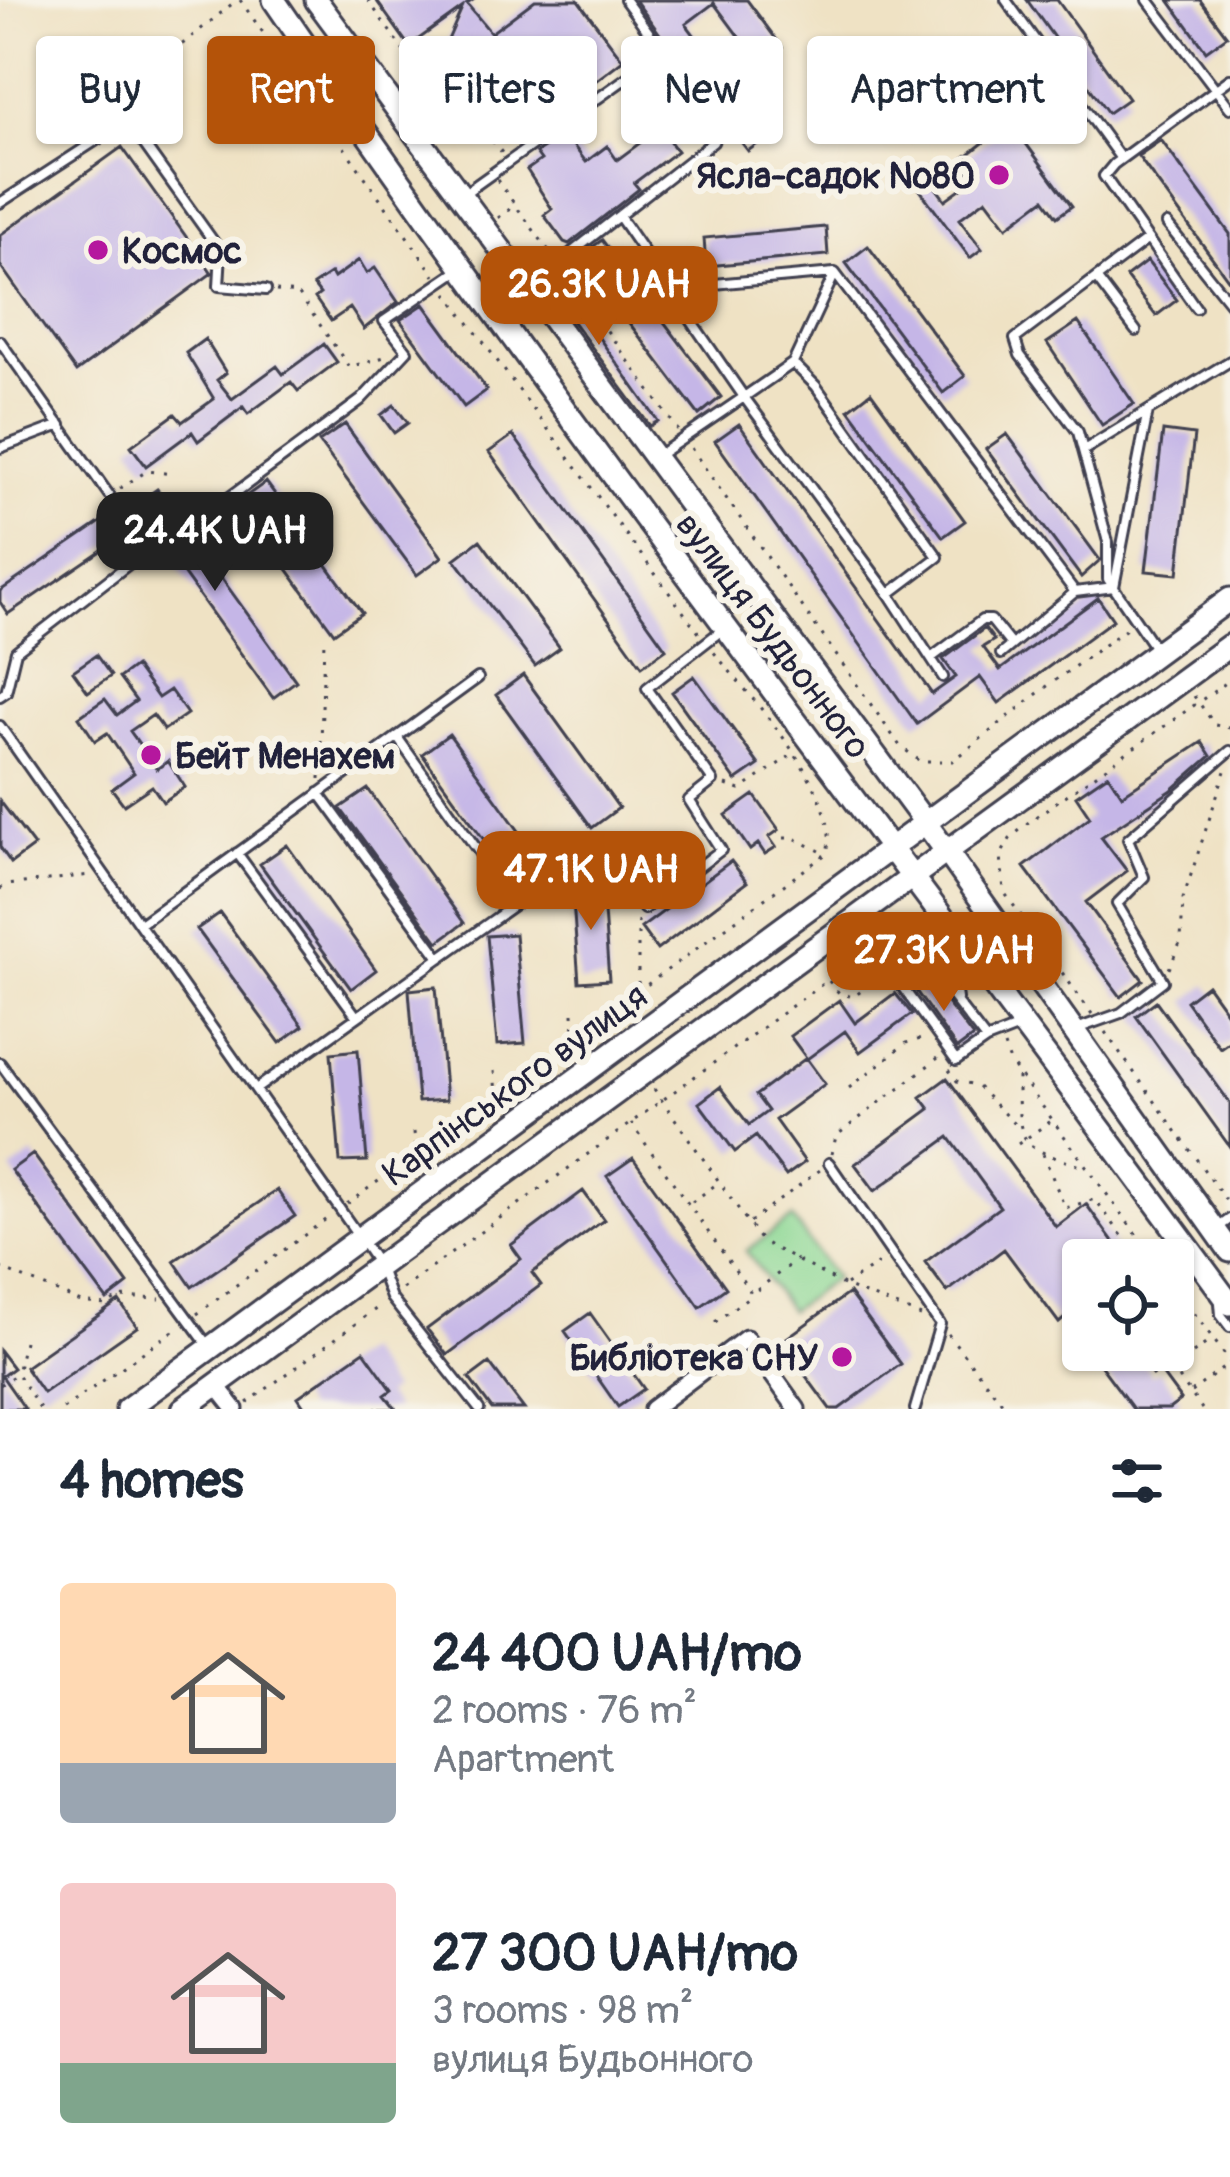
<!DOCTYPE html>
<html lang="en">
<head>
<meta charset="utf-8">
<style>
	body { margin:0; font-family:Pangolin,sans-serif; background:#f2f2f3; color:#1f2937; height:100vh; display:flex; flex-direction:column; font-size:45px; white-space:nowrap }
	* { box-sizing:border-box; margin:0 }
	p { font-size:39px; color:#747a83 }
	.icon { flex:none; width:66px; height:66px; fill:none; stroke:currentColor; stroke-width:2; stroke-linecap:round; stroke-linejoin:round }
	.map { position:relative; height:1409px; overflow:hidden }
	.sheet { display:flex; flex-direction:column; background:#fff; flex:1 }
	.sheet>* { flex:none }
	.top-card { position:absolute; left:36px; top:36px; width:1158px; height:108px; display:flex; gap:24px }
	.tools { position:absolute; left:1062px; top:1239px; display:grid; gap:24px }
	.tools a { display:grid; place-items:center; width:132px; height:132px; border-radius:12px; background:#fff; box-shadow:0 3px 9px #0004; font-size:60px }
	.price { position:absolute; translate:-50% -102px; padding:0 27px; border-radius:24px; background:#b45309; color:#fff; font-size:39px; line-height:78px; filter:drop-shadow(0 3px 6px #0008) }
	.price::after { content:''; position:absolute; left:50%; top:72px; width:36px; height:27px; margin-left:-18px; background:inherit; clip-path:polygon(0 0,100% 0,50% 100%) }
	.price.on { background:#222; color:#fff }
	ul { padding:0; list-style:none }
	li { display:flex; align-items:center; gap:36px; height:300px; padding:0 60px }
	li span { display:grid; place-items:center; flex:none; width:336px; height:240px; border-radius:12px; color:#555 }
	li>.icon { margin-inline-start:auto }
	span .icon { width:144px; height:144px; fill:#fffc; stroke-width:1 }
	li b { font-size:51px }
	h2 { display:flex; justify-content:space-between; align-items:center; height:144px; padding:0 60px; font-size:51px }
	.pill { padding:0 42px; border-radius:12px; background:#fff; box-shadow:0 3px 9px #0004; font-size:42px; line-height:108px }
	.pill.on { background:#b45309; color:#fff }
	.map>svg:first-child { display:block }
	.green { fill:#8dd894; stroke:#587d68; stroke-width:3 }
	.building { fill:#c5b6e7 }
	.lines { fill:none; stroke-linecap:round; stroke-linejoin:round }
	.lane-casing { stroke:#413f50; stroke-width:14 }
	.street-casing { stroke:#413f50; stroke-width:21 }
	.secondary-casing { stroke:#413f50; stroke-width:27 }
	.path { stroke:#413f50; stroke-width:3; stroke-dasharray:3 9; stroke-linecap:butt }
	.lane { stroke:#fff; stroke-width:8 }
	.street { stroke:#fff; stroke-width:15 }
	.secondary { stroke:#fff; stroke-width:21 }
	.poi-dot { fill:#b5179e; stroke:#f7f3e8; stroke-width:4.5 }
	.labels { text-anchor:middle; stroke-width:12; stroke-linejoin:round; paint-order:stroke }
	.poi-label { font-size:36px; font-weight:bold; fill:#22223b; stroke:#f7f3e8; text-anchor:end }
	.street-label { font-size:36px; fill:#22223b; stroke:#f7f3e8 }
</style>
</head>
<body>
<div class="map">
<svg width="1230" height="1409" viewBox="0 0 1230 1409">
	<rect width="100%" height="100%" fill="#f7f3e8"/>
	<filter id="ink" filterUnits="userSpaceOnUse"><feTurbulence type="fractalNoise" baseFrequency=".00833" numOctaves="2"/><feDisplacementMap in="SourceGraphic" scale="24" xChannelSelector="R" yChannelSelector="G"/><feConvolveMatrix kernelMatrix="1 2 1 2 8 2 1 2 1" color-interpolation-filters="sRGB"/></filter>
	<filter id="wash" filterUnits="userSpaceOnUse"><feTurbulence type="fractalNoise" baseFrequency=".004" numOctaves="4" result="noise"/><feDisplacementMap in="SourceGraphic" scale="48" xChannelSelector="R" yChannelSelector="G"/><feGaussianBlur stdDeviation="2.7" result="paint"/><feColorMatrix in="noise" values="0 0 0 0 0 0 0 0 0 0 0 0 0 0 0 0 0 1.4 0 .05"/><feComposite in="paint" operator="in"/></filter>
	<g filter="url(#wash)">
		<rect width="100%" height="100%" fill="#efe2c4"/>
		<path class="green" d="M 792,1218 L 835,1278 L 790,1311 L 746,1251 Z"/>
		<g id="blocks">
			<path class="building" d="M 376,0 L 473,0 L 467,4 L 491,33 L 535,0 L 578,0 L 623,60 L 545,119 L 548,123 L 527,139 L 511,118 L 494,130 L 477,107 L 478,88 L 447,67 L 444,49 L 462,8 L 409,46 Z
				M 635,0 L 747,0 L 782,47 L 759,64 L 714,3 L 686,24 L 716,64 L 694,81 Z
				M 1027,0 L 1057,0 L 1128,99 L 1108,113 Z
				M 1169,0 L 1200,0 L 1227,36 L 1206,51 Z
				M 758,105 L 776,130 L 748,151 L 729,126 Z
				M 1010,122 L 1072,206 L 1057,217 L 1044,199 L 1007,227 L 986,199 L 959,219 L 982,249 L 970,258 L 920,190 L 931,181 L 945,200 L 974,179 L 960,161 Z
				M 660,128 L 677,151 L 634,183 L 639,189 L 569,244 L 564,242 L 544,215 L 552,209 L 527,170 L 541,160 L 536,153 L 565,135 L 586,162 L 607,146 L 617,160 Z
				M 1161,140 L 1230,234 L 1230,282 L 1138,156 Z
				M 122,147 L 212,273 L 76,372 L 0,265 L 0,235 Z
				M 826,227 L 828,255 L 706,266 L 704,238 Z
				M 602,240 L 721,397 L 699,415 L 579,257 Z
				M 868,246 L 965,376 L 943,393 L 846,263 Z
				M 359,260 L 367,273 L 375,268 L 398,302 L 364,329 L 350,308 L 331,321 L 315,298 L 320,294 L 313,285 L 331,273 L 334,278 Z
				M 1147,261 L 1177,300 L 1156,316 L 1126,277 Z
				M 555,276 L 658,421 L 650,426 L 545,284 Z
				M 424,304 L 487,390 L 464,407 L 400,320 Z
				M 1078,322 L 1134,404 L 1102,425 L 1047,343 Z
				M 205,339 L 226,373 L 217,380 L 232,399 L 277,366 L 283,374 L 324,344 L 337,362 L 298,391 L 291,382 L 248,414 L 243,407 L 198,441 L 192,432 L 146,466 L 131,446 L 175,414 L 182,422 L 214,399 L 186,353 Z
				M 871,392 L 965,521 L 943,537 L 849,409 Z
				M 394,405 L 408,423 L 394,433 L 381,415 Z
				M 345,424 L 442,557 L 417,575 L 319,442 Z
				M 739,424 L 932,694 L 956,677 L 943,659 L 985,628 L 994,640 L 983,647 L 1000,670 L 1098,598 L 1113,620 L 999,703 L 980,677 L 917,724 L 715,441 Z
				M 1163,431 L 1194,435 L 1178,574 L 1146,571 Z
				M 1007,434 L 1100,560 L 1081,577 L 986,449 Z
				M 513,435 L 666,649 L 642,666 L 489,452 Z
				M 266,482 L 362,613 L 334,633 L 238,502 Z
				M 157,489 L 296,681 L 273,698 L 134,505 Z
				M 108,517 L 121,537 L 8,614 L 0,602 L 0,591 Z
				M 480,540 L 560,648 L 535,666 L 455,559 Z
				M 96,655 L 111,676 L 88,692 L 73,671 Z
				M 135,666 L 158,698 L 170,690 L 187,714 L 164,730 L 153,715 L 130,731 L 157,769 L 168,761 L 185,787 L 163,802 L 152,786 L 124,805 L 112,789 L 134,773 L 107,733 L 95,741 L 79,717 L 105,699 L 117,715 L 136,701 L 119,678 Z
				M 523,675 L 619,808 L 592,828 L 496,695 Z
				M 694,676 L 759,765 L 736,781 L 672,692 Z
				M 449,734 L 545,867 L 518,887 L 422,754 Z
				M 1202,742 L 1211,756 L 1172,790 L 1101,837 L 1127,871 L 1086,902 L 1143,980 L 1121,997 L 1024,867 L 1090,817 L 1076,796 L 1108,774 L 1122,795 Z
				M 368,789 L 464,923 L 438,942 L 340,808 Z
				M 754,795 L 779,830 L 769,837 L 776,847 L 765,854 L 758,844 L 750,850 L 726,815 Z
				M 0,801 L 34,846 L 11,863 L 0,847 Z
				M 287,845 L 376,970 L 351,989 L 260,864 Z
				M 731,861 L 747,882 L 657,950 L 641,928 Z
				M 602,884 L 609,980 L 579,982 L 572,887 Z
				M 220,913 L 303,1026 L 280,1043 L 197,929 Z
				M 515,934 L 525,1043 L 497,1045 L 487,936 Z
				M 928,978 L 973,1037 L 957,1049 L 914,988 Z
				M 1207,985 L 1230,1017 L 1230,1041 L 1220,1048 L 1186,1001 Z
				M 436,987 L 446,1100 L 418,1102 L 409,990 Z
				M 895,993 L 912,1014 L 860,1052 L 845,1031 L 807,1059 L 790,1036 L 839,1000 L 855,1023 Z
				M 1156,1001 L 1230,1103 L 1230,1147 L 1136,1016 Z
				M 358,1050 L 367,1161 L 340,1162 L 331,1053 Z
				M 806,1058 L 825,1084 L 775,1120 L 805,1162 L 786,1176 L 756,1136 L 735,1152 L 699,1103 L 720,1087 L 749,1125 L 768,1111 L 756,1095 Z
				M 947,1078 L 1056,1227 L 1086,1204 L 1115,1244 L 1093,1260 L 1083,1260 L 1083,1341 L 1066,1317 L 1059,1323 L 1004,1249 L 947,1292 L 925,1262 L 1000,1207 L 949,1137 L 875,1191 L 855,1164 L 930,1109 L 921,1097 Z
				M 33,1154 L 128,1284 L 107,1300 L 11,1170 Z
				M 633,1158 L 726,1288 L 700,1307 L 607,1176 Z
				M 277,1190 L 295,1216 L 192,1287 L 174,1261 Z
				M 583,1191 L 604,1220 L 532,1273 L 541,1285 L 447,1355 L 427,1329 L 521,1259 L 511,1245 Z
				M 849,1293 L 901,1364 L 839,1409 L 830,1409 L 781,1342 Z
				M 119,1301 L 137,1327 L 43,1393 L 25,1367 Z
				M 590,1313 L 644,1389 L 618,1407 L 565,1331 Z
				M 1089,1350 L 1134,1350 L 1152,1375 L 1159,1370 L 1181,1400 L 1169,1409 L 1133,1409 Z
				M 0,1351 L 13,1368 L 2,1376 L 25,1409 L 0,1409 Z
				M 364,1351 L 392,1390 L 385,1395 L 396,1409 L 306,1409 L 298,1397 Z
				M 489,1363 L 524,1409 L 492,1409 L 469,1378 Z"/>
		</g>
	</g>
	<g filter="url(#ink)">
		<use href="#blocks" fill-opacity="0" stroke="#413f50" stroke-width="3"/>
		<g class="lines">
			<g class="lane-casing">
				<path id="lane" d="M 1006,0 L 1121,159
					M 1148,0 L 1230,108
					M 462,195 L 632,74
					M 0,203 L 117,127 L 136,133 L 221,252 L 219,286 L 266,290
					M 619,216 L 744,397 L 793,363 L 835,273
					M 1167,224 L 1230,303
					M 1148,239 L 1015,339 L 1020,355 L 1078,432 L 1108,542 L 1108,579 L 1157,651
					M 835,273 L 1075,592
					M 1096,278 L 1136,331
					M 529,286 L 713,142 L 719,129 L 625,0
					M 670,288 L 834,273
					M 1196,308 L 1104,176 L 1114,164 L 1230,79
					M 0,341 L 109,495
					M 0,448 L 61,425
					M 1084,450 L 1230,361
					M 656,457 L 744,397 L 889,594 L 938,557 L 816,386 L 793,363
					M 223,502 L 361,400 L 407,351 L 384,321 L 462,268
					M 889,594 L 943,677
					M 1001,654 L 1075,592 L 1114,587 L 1148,411
					M 931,658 L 982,620 L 991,620 L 1011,645
					M 0,696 L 6,692 L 16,651 L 147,550
					M 0,726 L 360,1238 L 379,1266 L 391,1298 L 479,1409
					M 397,737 L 516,904
					M 319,793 L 440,958
					M 237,853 L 357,1017
					M 140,924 L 478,678
					M 923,959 L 936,956 L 955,984 L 957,999
					M 1079,1028 L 1121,1013 L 1163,981 L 1117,904 L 1144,877 L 1128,839 L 1230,751
					M 986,1040 L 956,1061 L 898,981 L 923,959 L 986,1040 L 1022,1026
					M 0,1063 L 209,1347
					M 256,1089 L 597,846 L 644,909 L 721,850 L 689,800 L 713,781 L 647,688 L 722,630
					M 829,1163 L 940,1324 L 915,1409
					M 1216,1229 L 1230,1219
					M 1220,1303 L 1221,1315 L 1230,1327"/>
			</g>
			<g class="street-casing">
				<path id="street" d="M 216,1385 L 235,1409
					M 652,1409 L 746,1338 L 797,1409"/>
			</g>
			<g class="secondary-casing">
				<path id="secondary" d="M 274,0 C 579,445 911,869 1230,1304
					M 316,0 L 947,852 L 1230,1251
					M 127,1409 L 1230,599
					M 183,1409 L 1230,645"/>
			</g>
			<path class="path" d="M 240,0 L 435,276
				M 368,0 L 403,50 L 421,54 L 503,154
				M 115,118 L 111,102 L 237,0
				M 497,180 L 552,255
				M 498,218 L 514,206
				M 565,272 L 678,430
				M 276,291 L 298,293 L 349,367 L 388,356
				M 447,293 L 699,633
				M 691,448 L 900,746 L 920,761 L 953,761 L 1042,690 L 1129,627
				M 120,488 L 147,471 L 173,474
				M 1194,696 L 1215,725 L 1230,728
				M 320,779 L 324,639
				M 726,785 L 740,790 L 793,754
				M 784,838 L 794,838 L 824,853
				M 0,889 L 7,885 L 90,875
				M 638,921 L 638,989
				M 869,952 L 885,973
				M 1169,969 L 1181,941 L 1183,899 L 1225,771
				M 829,981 L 839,993 L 853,997 L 903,961
				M 573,1013 L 574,1036
				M 1092,1014 L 1004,892 L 1001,855 L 1010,839 L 1031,820 L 1230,680
				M 1105,1032 L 1230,1206
				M 1004,1046 L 1010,1062 L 1155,1260
				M 949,1070 L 957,1081 L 976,1085 L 1018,1128
				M 494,1071 L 496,1093
				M 1018,1077 C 1018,1149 1020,1146 1087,1168
				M 849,1088 L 906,1043 L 925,1038
				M 654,1089 L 761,1241 L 845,1286 L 921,1316
				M 631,1123 L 752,1294 L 797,1259
				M 414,1132 L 416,1151
				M 1018,1144 L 1051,1121
				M 832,1154 L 836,1136 L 938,1058
				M 1043,1154 L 1065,1208 L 1095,1199 L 1126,1241 L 1112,1260
				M 692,1202 L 718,1183
				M 347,1204 L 826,854 C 848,799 746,692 712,650
				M 750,1222 L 820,1170
				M 0,1268 L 81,1302 L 106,1305 L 120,1297 L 160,1299
				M 1173,1284 L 1230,1362
				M 846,1285 L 883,1260
				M 402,1289 L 887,937 L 938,939
				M 197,1314 L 329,1217
				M 715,1322 L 751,1295
				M 948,1334 L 1007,1409
				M 24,1341 L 17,1374 L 40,1409
				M 1159,1350 L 1172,1368 L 1211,1340
				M 1172,1368 L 1202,1409
				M 0,1385 L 15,1375
				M 1191,1392 L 1230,1363
				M 247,1403 L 380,1306
				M 63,1409 L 179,1327"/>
			<use href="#lane" class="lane"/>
			<use href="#street" class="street"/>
			<use href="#secondary" class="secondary"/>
		</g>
	</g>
	<g class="poi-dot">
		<circle cx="999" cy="175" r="12"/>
		<circle cx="98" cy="250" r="12"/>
		<circle cx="151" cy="755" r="12"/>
		<circle cx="842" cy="1357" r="12"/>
	</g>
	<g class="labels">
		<g class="poi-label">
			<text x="975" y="188">Ясла-садок №80</text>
			<text x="122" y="263" text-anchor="start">Космос</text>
			<text x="175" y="768" text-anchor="start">Бейт Менахем</text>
			<text x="818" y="1370">Библіотека СНУ</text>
		</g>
		<g class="street-label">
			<text transform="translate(774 635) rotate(53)" y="13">вулиця Будьонного</text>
			<text transform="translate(514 1084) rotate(-36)" y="13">Карпінського вулиця</text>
		</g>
	</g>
</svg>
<div class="tools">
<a><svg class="icon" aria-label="locate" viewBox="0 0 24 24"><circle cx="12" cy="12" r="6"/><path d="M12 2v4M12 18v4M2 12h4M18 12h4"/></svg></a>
</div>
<b class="price" style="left:599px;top:348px">26.3K UAH</b>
<b class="price on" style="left:215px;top:594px">24.4K UAH</b>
<b class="price" style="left:591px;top:933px">47.1K UAH</b>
<b class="price" style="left:944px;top:1014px">27.3K UAH</b>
<div class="top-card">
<a class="pill">Buy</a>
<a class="pill on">Rent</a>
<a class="pill">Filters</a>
<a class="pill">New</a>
<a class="pill">Apartment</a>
</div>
</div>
<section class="sheet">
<h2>4 homes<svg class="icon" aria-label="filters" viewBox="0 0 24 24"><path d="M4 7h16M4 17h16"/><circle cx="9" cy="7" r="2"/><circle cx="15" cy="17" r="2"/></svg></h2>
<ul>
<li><span style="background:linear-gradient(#ffd9b3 75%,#9aa5b1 0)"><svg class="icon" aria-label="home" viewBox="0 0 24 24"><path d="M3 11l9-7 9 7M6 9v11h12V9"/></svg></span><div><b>24 400 UAH/mo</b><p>2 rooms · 76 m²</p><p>Apartment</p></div></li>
<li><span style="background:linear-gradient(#f6c9c9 75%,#7fa58c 0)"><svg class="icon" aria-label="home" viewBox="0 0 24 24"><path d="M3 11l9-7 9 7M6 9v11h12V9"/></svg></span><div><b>27 300 UAH/mo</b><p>3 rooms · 98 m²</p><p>вулиця Будьонного</p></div></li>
</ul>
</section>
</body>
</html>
